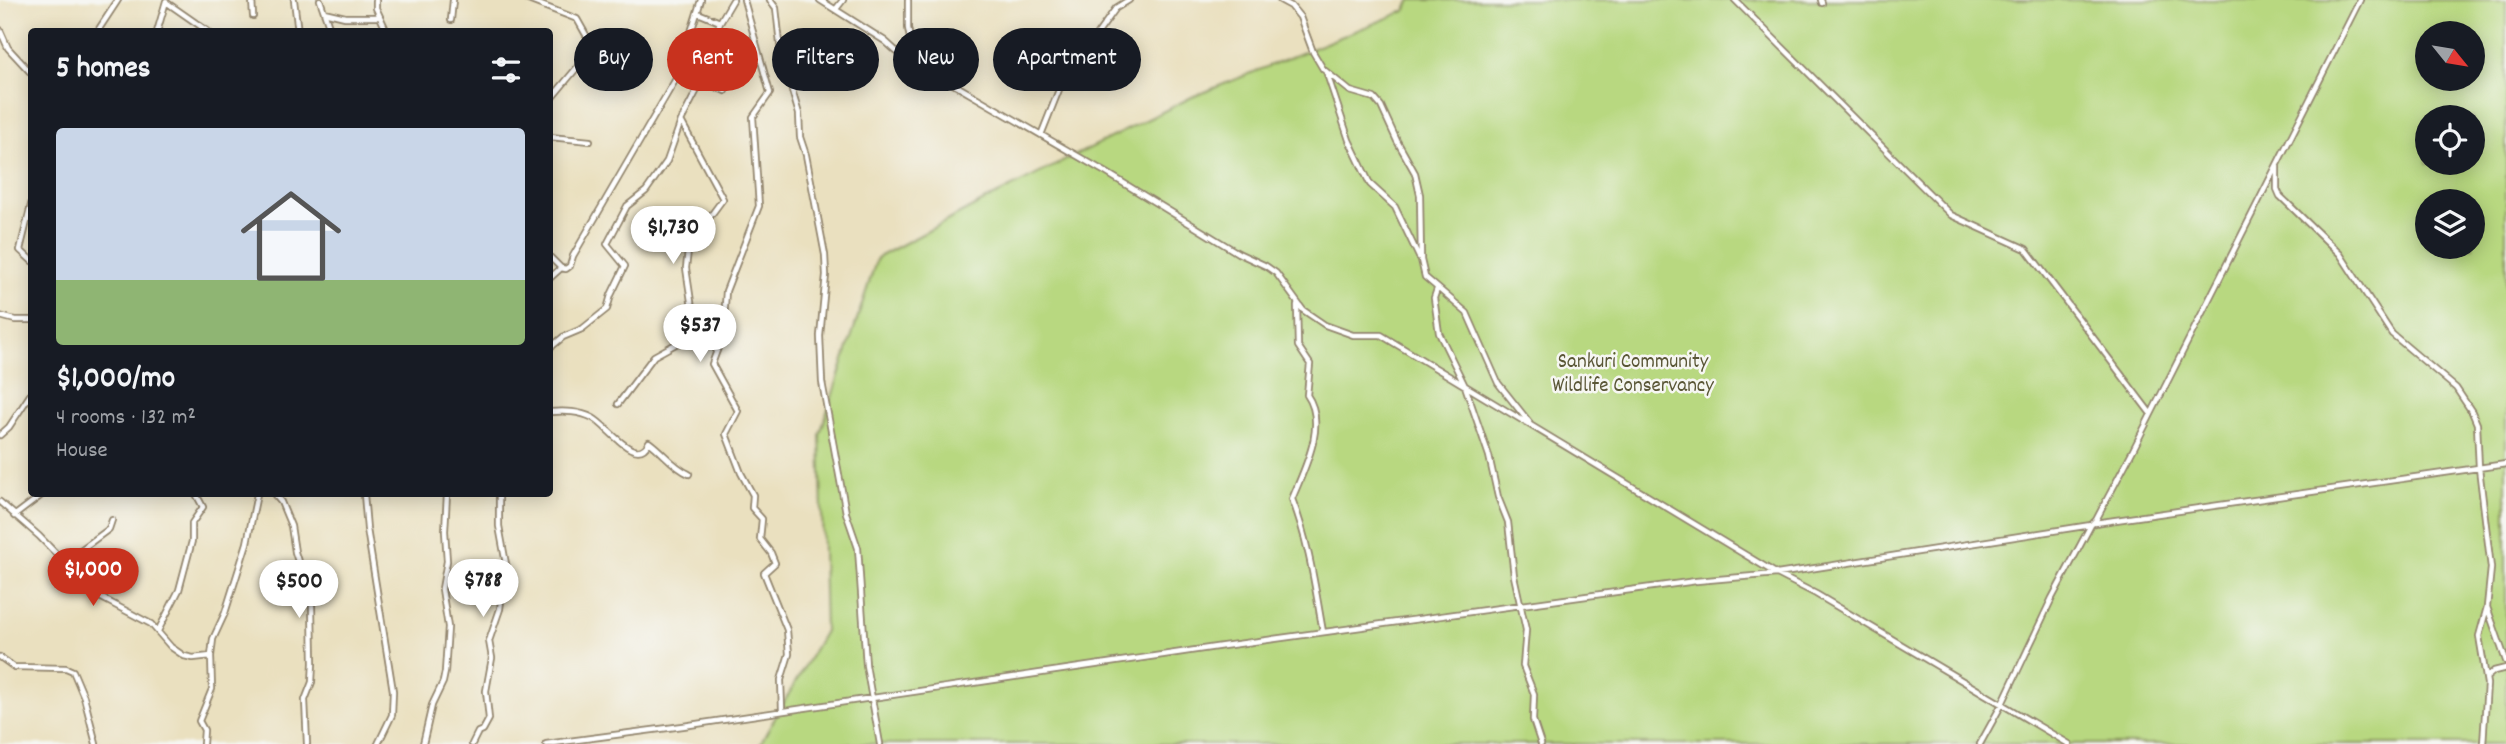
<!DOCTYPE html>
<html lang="en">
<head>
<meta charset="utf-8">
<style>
	body { margin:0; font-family:Dekko,sans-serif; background:#20242c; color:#f1f3f6; height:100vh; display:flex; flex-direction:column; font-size:26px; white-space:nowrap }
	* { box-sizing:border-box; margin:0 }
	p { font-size:23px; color:#9ea1a6 }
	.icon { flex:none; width:38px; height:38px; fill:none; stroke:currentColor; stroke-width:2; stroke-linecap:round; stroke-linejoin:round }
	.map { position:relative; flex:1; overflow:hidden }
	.side { position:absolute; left:28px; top:28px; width:525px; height:469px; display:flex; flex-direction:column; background:#171b24; border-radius:7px; box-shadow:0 4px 18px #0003 }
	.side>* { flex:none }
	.guide { position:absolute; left:574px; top:28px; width:665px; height:63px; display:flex; gap:14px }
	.needle { width:46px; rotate:120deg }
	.tools { position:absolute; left:2415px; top:21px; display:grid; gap:14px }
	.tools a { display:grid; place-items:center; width:70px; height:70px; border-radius:50%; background:#171b24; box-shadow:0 4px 18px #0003; font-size:35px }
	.price { position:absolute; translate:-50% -60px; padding:0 16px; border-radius:24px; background:#fff; color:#222; font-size:23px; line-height:46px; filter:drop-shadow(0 2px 4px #0008) }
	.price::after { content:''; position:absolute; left:50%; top:42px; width:21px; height:16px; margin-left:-10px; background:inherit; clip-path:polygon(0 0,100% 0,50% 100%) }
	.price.current { background:#c8321e; color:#fff }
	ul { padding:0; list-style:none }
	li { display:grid; align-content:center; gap:14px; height:371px; padding:0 28px }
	li span { display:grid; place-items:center; height:217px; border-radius:7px; color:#555 }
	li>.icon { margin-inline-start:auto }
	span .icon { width:126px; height:126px; fill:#fffc; stroke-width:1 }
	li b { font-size:30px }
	h2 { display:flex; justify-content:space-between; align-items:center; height:84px; padding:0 28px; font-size:30px }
	.chip { padding:0 24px; border-radius:32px; background:#171b24; box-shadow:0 4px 18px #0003; font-size:24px; line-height:63px }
	.chip.current { background:#c8321e; color:#fff }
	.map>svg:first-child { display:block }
	.green { fill:#b8d880; stroke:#7a814f; stroke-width:2; fill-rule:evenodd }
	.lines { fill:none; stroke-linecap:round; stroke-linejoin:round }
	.minor-casing { stroke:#92856e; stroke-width:8 }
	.minor { stroke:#fff; stroke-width:4.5 }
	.labels { text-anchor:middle; stroke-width:5; stroke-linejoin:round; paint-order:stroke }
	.park-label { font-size:21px; fill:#5a5636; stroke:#f6f6f2 }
</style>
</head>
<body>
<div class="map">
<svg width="2506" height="744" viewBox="0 0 2506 744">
	<rect width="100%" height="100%" fill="#f6f6f2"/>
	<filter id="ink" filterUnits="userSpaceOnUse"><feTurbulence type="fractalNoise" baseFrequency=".0143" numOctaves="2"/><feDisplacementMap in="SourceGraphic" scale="14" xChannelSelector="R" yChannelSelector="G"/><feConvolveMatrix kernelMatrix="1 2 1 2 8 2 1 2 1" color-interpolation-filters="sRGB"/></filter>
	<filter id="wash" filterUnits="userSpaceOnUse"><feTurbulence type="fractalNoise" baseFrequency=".00686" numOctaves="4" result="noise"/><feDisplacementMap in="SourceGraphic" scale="28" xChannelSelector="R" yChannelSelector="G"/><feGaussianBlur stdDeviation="1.57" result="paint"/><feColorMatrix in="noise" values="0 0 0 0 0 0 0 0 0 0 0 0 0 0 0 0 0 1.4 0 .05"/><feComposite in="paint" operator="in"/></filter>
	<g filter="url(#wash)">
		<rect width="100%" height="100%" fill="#eae0bf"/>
		<path class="green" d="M 1411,0 L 2506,0 L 2506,744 L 760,744 L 825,631 L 820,434 L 877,258 L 984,201 L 1192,97 L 1405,11 ZM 2427,33 L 2473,33 L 2473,79 L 2427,79 ZM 2427,117 L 2473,117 L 2473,163 L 2427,163 ZM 2427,201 L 2473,201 L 2473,247 L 2427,247 Z"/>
	</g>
	<g filter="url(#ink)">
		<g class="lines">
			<g class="minor-casing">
				<path id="minor" d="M 252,0 L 253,16
					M 294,0 L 298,32
					M 320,0 L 331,32
					M 376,0 L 376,8 L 387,32
					M 528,0 L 577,19 L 590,42 L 590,47 L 580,64 L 550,100
					M 744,0 L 770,93 L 753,117 L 759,206 L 726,291 L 723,334 L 712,364 L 738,411 L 726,434 L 741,473 L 753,495 L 752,508 L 762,519 L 760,539 L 771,553 L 775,563 L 764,573 L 787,630 L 789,654 L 781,680 L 782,710
					M 770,0 L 776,8 L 781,53 L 799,114 L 800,137 L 806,155 L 825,255 L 826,275 L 820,336 L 822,382 L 846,513 L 858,548 L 866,665 L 880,744
					M 820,0 L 885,41 L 896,51 L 1107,173 L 1238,253 L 1266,266 L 1276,273 L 1303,310 L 1325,325 L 1353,335 L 1381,335 L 1777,574 L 1816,594 L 2069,744
					M 908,0 L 908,28 L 914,60
					M 1280,0 L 1291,6 L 1300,17 L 1313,52 L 1323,69 L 1350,91 L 1374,98 L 1381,106 L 1397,141 L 1415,173 L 1420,195 L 1421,260 L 1425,277 L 1467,313 L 1498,383 L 1529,422
					M 1735,0 L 1951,215 L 2026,249 L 2151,414
					M 1821,0 L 1822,3
					M 166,2 L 209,32
					M 836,9 L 843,0
					M 324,12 L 345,17 L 380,17
					M 451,20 L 453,0
					M 720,22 L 733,0
					M 0,30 L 8,48 L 32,74
					M 97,32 L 118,0
					M 157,32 L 166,1
					M 680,71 L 725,91
					M 1327,74 L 1349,140 L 1370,184 L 1395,207 L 1419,257
					M 1041,135 L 1066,72 L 1088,47 L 1116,8 L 1129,0
					M 550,137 L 590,141
					M 2277,166 L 2277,189 L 2280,196 L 2340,254 L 2392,334 L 2456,388 L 2472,412 L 2477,424 L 2479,468 L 2491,568 L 2487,607 L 2506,661
					M 32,201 L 20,250 L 32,261
					M 550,257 L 561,268
					M 550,278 L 561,268 L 566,269 L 570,266 L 573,256 L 677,77 L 701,0
					M 1437,289 L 1434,298 L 1439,333 L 1465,386 L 1489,456 L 1498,497 L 1508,522 L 1514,576 L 1526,630 L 1523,666 L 1534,694 L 1533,720 L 1541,744
					M 1297,305 L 1298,346 L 1310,364 L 1307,395 C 1328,425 1304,469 1292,499 C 1309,542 1315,587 1323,632
					M 0,316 L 15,320 L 32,320
					M 550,348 L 563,337 L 582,329 L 607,309 L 611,295 L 625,266 L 607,244 L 627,206 L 646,191 L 667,161 L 681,121 L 696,92 L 720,22 L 698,13
					M 618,404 L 654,356 L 683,340 L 690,331 L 693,315 L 686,268 L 690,234 L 709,218 L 723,199 L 681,121
					M 550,412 C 565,411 579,411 593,418 C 607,425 636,469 649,442 C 664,453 673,467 689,474
					M 0,435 L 9,427 L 32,392
					M 274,494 L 281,502 L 291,526 L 295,552 L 312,606 L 313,663 L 312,682 L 305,700 L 307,744
					M 364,494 L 367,529 L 393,691 L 392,715 L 378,744
					M 0,502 L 39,536 L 96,595 L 151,624 L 171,647 L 184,656 L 193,658 L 211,656
					M 14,516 L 43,494
					M 2095,523 L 2506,464
					M 63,563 L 109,529 L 112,520
					M 158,631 L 179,590 L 192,541 L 192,523 L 203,507 L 196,494
					M 0,657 L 14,667 L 66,668 L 73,671 L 84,697 L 96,744
					M 2487,677 L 2494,671 L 2506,668
					M 203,744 L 204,730 L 199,721 L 212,689 L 211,656 L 213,639 L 225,613 L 247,543 L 257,494
					M 423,744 L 432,705 L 443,682 L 445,672 L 448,627 L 442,589 L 447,561 L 445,531 L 447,494
					M 472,744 L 478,732 L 483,730 L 489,719 L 486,691 L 492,658 L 489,641 L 500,609 L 506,564 L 499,526 L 499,494
					M 546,744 L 683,726 L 1223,646 L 1696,581 L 1777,574 L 2091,525 L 2096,520 L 2133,450 L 2360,0
					M 1980,744 L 2002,704 L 2052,598 L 2091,525
					M 2483,744 L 2487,684 L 2479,636 L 2487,607"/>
			</g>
			<use href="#minor" class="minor"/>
		</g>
	</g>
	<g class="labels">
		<g class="park-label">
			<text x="1633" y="367">Sankuri Community<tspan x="1633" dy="24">Wildlife Conservancy</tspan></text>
		</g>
	</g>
</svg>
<div class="tools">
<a><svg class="needle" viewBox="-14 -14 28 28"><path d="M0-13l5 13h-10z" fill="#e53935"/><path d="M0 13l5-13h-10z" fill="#9ea1a6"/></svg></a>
<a><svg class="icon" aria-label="locate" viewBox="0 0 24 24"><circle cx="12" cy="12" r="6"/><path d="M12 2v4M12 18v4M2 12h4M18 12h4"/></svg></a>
<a><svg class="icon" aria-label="layers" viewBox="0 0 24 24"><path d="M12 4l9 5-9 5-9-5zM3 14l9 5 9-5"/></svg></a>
</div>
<b class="price" style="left:673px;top:266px">$1,730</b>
<b class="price" style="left:700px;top:364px">$537</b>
<b class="price current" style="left:93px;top:608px">$1,000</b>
<b class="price" style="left:483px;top:619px">$788</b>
<b class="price" style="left:299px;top:620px">$500</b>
<div class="guide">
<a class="chip">Buy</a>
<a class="chip current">Rent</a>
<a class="chip">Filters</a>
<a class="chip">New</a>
<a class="chip">Apartment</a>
</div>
<section class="side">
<h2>5 homes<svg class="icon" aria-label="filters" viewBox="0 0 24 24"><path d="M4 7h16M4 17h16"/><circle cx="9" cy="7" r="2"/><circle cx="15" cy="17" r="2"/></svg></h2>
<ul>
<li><span style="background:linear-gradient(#c9d6e8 70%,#8fb573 0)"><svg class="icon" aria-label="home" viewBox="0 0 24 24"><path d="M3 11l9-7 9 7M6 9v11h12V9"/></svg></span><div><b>$1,000/mo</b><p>4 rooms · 132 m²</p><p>House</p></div></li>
</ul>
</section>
</div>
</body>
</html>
